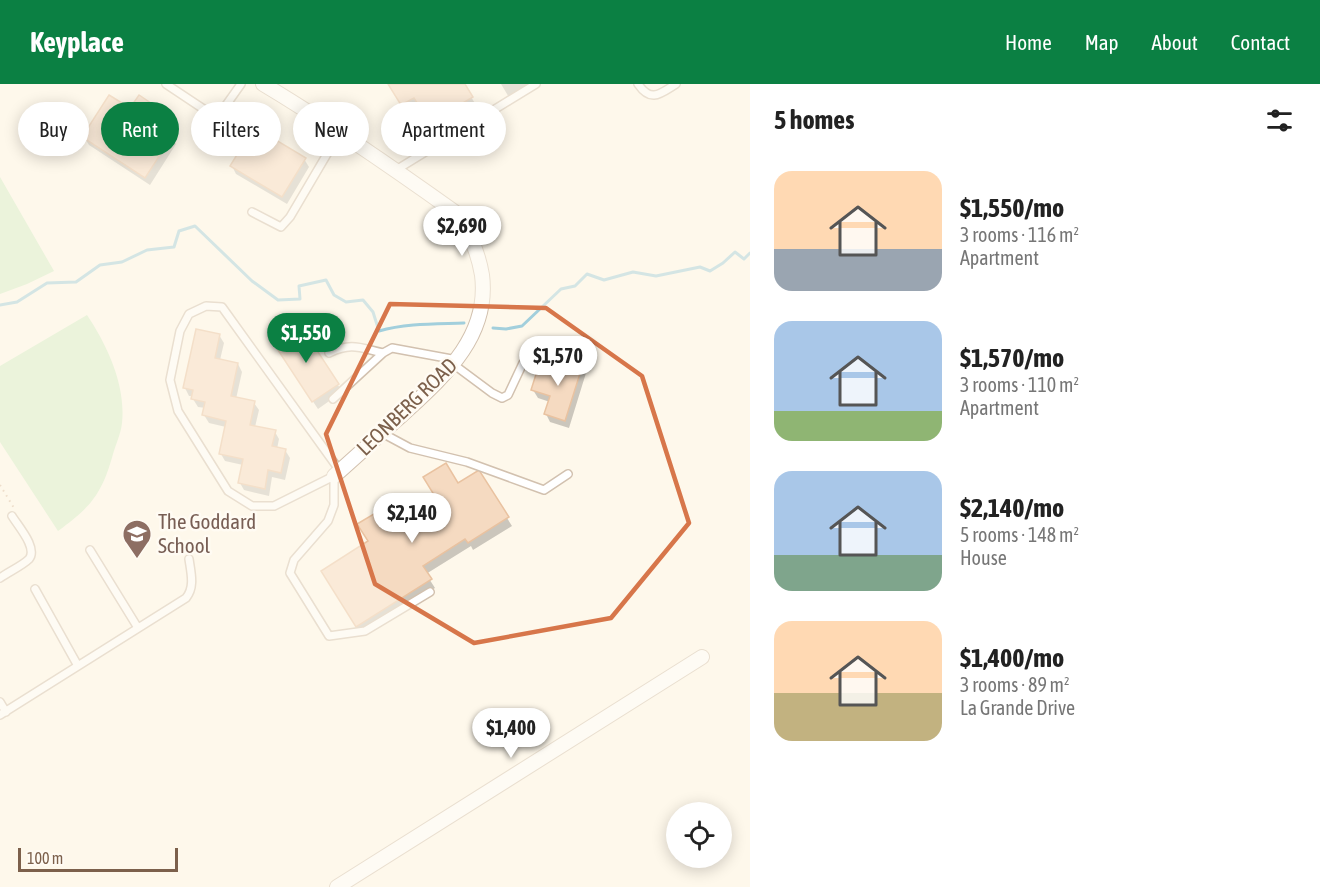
<!DOCTYPE html>
<html lang="en">
<head>
<meta charset="utf-8">
<style>
	body { margin:0; font-family:"Asap Condensed",sans-serif; background:#f2f2f2; color:#222; height:100vh; display:flex; flex-direction:column; font-size:22px; white-space:nowrap }
	* { box-sizing:border-box; margin:0 }
	p { font-size:20px; color:#767676 }
	.icon { flex:none; width:33px; height:33px; fill:none; stroke:currentColor; stroke-width:2; stroke-linecap:round; stroke-linejoin:round }
	.map { position:relative; flex:1; overflow:hidden }
	.panel { display:flex; flex-direction:column; background:#fff; width:570px }
	.panel>* { flex:none }
	.guide { position:absolute; left:18px; top:18px; width:570px; height:54px; display:flex; gap:12px }
	.buttons { position:absolute; left:666px; top:718px; display:grid; gap:12px }
	.buttons a { display:grid; place-items:center; width:66px; height:66px; border-radius:50%; background:#fff; box-shadow:0 3px 15px #0003; font-size:30px }
	.scale { position:absolute; left:18px; bottom:15px; width:160px; box-sizing:border-box; padding-left:6px; border:3px solid #7c604b; border-top:0; font-size:16px; line-height:21px; white-space:nowrap; color:#7c604b; -webkit-text-stroke:4px #fffbf3; paint-order:stroke }
	.price { position:absolute; translate:-50% -51px; padding:0 14px; border-radius:21px; background:#fff; color:#222; font-size:20px; line-height:39px; filter:drop-shadow(0 2px 3px #0008) }
	.price::after { content:''; position:absolute; left:50%; top:36px; width:18px; height:14px; margin-left:-9px; background:inherit; clip-path:polygon(0 0,100% 0,50% 100%) }
	.price.current { background:#0b8043; color:#fff }
	ul { padding:0; list-style:none }
	li { display:flex; align-items:center; gap:18px; height:150px; padding:0 24px }
	li span { display:grid; place-items:center; flex:none; width:168px; height:120px; border-radius:18px; color:#555 }
	li>.icon { margin-inline-start:auto }
	span .icon { width:72px; height:72px; fill:#fffc; stroke-width:1 }
	li b { font-size:26px }
	h2 { display:flex; justify-content:space-between; align-items:center; height:72px; padding:0 24px; font-size:26px }
	.pill { padding:0 21px; border-radius:27px; background:#fff; box-shadow:0 3px 15px #0003; font-size:21px; line-height:54px }
	.pill.current { background:#0b8043; color:#fff }
	header { display:flex; align-items:center; gap:36px; box-sizing:border-box; height:84px; padding:0 30px; background:#0b8043; color:#fff }
	header strong { font-size:28px }
	nav { display:flex; gap:33px; margin-inline-start:auto; font-size:21px }
	main { display:flex; flex:1; min-height:0 }
	.map>svg:first-child { display:block }
	.pitch { fill:#d4eec7 }
	.shadow { fill:#0003 }
	.lines { fill:none; stroke-linecap:round; stroke-linejoin:round }
	.stream { stroke:#a2cfdc; stroke-width:3 }
	.building { fill:#f5dac1; stroke:#e9c2a0; stroke-width:1.5 }
	.lane-casing { stroke:#d2c1af; stroke-width:10 }
	.street-casing { stroke:#d2c1af; stroke-width:16 }
	.path { stroke:#dbbda2; stroke-width:2; stroke-dasharray:1.5 4.5; stroke-linecap:butt }
	.lane { stroke:#fff; stroke-width:7 }
	.street { stroke:#fff; stroke-width:14 }
	.marked { fill:none; stroke:#d7764a; stroke-width:4.5; stroke-linejoin:round }
	.labels { text-anchor:middle; stroke-width:5; stroke-linejoin:round; paint-order:stroke }
	.street-label { font-size:21px; fill:#7c604b; stroke:#fffbf3 }
	.education-label { font-size:21px; fill:#785e54; stroke:#fffbf3; text-anchor:start }
</style>
</head>
<body>
<header>
<strong>Keyplace</strong>
<nav><a>Home</a><a>Map</a><a>About</a><a>Contact</a></nav>
</header>
<main>
<div class="map">
<svg width="750" height="803" viewBox="0 0 750 803">
	<rect width="100%" height="100%" fill="#fef8eb"/>
	<path class="pitch" d="M 0,93 L 54,187 L 27,200 L 0,210 Z
		M 87,231 C 107,261 126,301 122,339 C 121,349 116,360 113,370 C 102,410 91,423 58,447 L 0,358 L 0,282 Z"/>
	<path class="shadow" d="M 390,0 L 463,0 L 476,21 L 459,31 L 465,42 L 442,56 L 420,21 L 407,28 Z
		M 501,0 L 534,0 L 510,15 Z
		M 131,26 L 169,33 L 174,41 L 168,50 L 171,52 L 176,60 L 150,101 L 89,61 L 84,53 Z
		M 304,75 L 309,83 L 287,120 L 236,90 L 232,82 Z
		M 219,251 L 224,259 L 220,276 L 238,280 L 242,288 L 236,315 L 254,319 L 259,326 L 255,343 L 275,348 L 279,355 L 277,365 L 285,366 L 290,374 L 285,396 L 272,393 L 269,412 L 244,406 L 240,399 L 243,381 L 225,377 L 221,370 L 226,343 L 209,339 L 204,331 L 206,324 L 198,323 L 193,315 L 194,312 L 189,312 L 185,304 Z
		M 280,268 L 338,301 L 342,308 L 318,325 Z
		M 582,282 L 586,289 L 569,344 L 550,338 L 546,330 L 550,318 L 538,314 L 533,306 L 558,292 Z
		M 478,388 L 512,442 L 473,466 L 471,462 L 426,490 L 435,504 L 361,550 L 323,488 Z"/>
	<g class="lines">
		<path class="stream" d="M 0,221 L 17,218 L 47,199 L 76,198 L 100,181 L 122,178 L 147,166 L 174,163 L 179,147 L 195,142 L 252,197 L 278,216 L 300,215 L 299,202 L 326,196 L 334,211 L 346,218 L 363,216 L 373,228 L 379,247 C 406,239 437,240 464,239
			M 493,244 L 506,245 L 522,242 L 561,205 L 575,202 L 587,190 L 604,196 L 633,188 L 656,192 L 700,183 L 710,187 L 723,179 L 735,168 L 744,175 L 750,169"/>
	</g>
	<path class="building" d="M 388,0 L 465,0 L 473,13 L 456,23 L 462,33 L 436,49 L 414,14 L 401,21 Z
		M 109,11 L 130,24 L 139,11 L 170,32 L 162,44 L 173,51 L 145,94 L 82,53 Z
		M 254,43 L 306,74 L 282,113 L 230,82 Z
		M 301,242 L 339,300 L 312,318 L 274,260 Z
		M 196,245 L 220,250 L 215,274 L 238,279 L 231,312 L 255,317 L 250,341 L 276,346 L 272,362 L 286,365 L 281,389 L 268,386 L 265,405 L 238,399 L 243,375 L 219,370 L 226,337 L 202,331 L 205,318 L 191,315 L 193,306 L 183,304 Z
		M 562,274 L 583,280 L 565,337 L 544,330 L 550,312 L 531,306 L 538,284 L 557,290 Z
		M 446,379 L 458,399 L 479,386 L 509,433 L 468,459 L 465,455 L 423,482 L 432,495 L 356,543 L 321,487 L 368,457 L 357,440 L 384,424 L 394,440 L 436,414 L 423,393 Z"/>
	<g class="lines">
		<g class="lane-casing">
			<path id="lane" d="M 166,0 L 217,34 L 241,0
				M 638,0 C 651,19 660,10 676,0
				M 396,86 L 536,0
				M 252,128 L 281,143 L 290,133 L 340,48
				M 329,269 C 352,258 360,264 383,269
				M 453,280 L 492,309 L 502,314 L 508,311 L 523,279
				M 333,315 L 383,269 L 392,264 L 457,276
				M 382,349 L 410,364 L 467,378 L 544,406 L 568,390
				M 340,387 L 222,223 L 206,222 L 189,230 L 180,247 L 170,296 L 178,327 L 228,407 L 252,422 L 274,422 L 334,392 L 334,421 L 328,437 L 294,476 L 290,489 L 329,552 L 365,547 L 430,508
				M 90,466 L 138,544
				M 0,494 C 8,488 22,482 29,475 C 38,464 18,442 12,432
				M 35,505 L 78,582
				M 0,618 L 6,628
				M 0,631 L 186,514 C 195,503 191,489 189,475"/>
		</g>
		<g class="street-casing">
			<path id="street" d="M 263,0 C 330,40 393,84 456,129 C 470,148 478,168 482,191 C 490,253 443,293 402,331 C 379,351 357,372 334,392
				M 337,803 L 702,573"/>
		</g>
		<path class="path" d="M 0,401 L 14,424"/>
		<use href="#lane" class="lane"/>
		<use href="#street" class="street"/>
	</g>
	<path d="M0 0H750V803H0ZM 390,220 L 546,224 L 642,292 L 689,439 L 611,534 L 474,559 L 375,500 L 326,350 Z" fill="#fef8eb" fill-opacity=".55" fill-rule="evenodd"/>
	<path class="marked" d="M 390,220 L 546,224 L 642,292 L 689,439 L 611,534 L 474,559 L 375,500 L 326,350 Z"/>
	<defs>
		<g id="school-pin" transform="scale(1.5)"><path d="M0 17L-7.5 6A9.5 9.5 0 1 1 7.5 6Z" fill="#8d6e63" stroke="#fffbf3"/><path d="M0-5L7-2L0 1L-7-2ZM-4 1L0 2.5L4 1V4Q0 6-4 4Z" fill="#fff"/></g>
	</defs>
	<g fill-rule="evenodd">
		<use href="#school-pin" x="137" y="450"/>
	</g>
	<g class="labels">
		<g class="street-label">
			<text transform="translate(407 323) rotate(-44)" y="7">LEONBERG ROAD</text>
		</g>
		<g class="education-label">
			<text x="158" y="445">The Goddard<tspan x="158" dy="24">School</tspan></text>
		</g>
	</g>
</svg>
<div class="buttons">
<a><svg class="icon" aria-label="locate" viewBox="0 0 24 24"><circle cx="12" cy="12" r="6"/><path d="M12 2v4M12 18v4M2 12h4M18 12h4"/></svg></a>
</div>
<div class="scale">100 m</div>
<b class="price" style="left:462px;top:173px">$2,690</b>
<b class="price current" style="left:306px;top:280px">$1,550</b>
<b class="price" style="left:558px;top:303px">$1,570</b>
<b class="price" style="left:412px;top:460px">$2,140</b>
<b class="price" style="left:511px;top:675px">$1,400</b>
<div class="guide">
<a class="pill">Buy</a>
<a class="pill current">Rent</a>
<a class="pill">Filters</a>
<a class="pill">New</a>
<a class="pill">Apartment</a>
</div>
</div>
<section class="panel">
<h2>5 homes<svg class="icon" aria-label="filters" viewBox="0 0 24 24"><path d="M4 7h16M4 17h16"/><circle cx="9" cy="7" r="2"/><circle cx="15" cy="17" r="2"/></svg></h2>
<ul>
<li><span style="background:linear-gradient(#ffd9b3 65%,#9aa5b1 0)"><svg class="icon" aria-label="home" viewBox="0 0 24 24"><path d="M3 11l9-7 9 7M6 9v11h12V9"/></svg></span><div><b>$1,550/mo</b><p>3 rooms · 116 m²</p><p>Apartment</p></div></li>
<li><span style="background:linear-gradient(#a9c7e8 75%,#8fb573 0)"><svg class="icon" aria-label="home" viewBox="0 0 24 24"><path d="M3 11l9-7 9 7M6 9v11h12V9"/></svg></span><div><b>$1,570/mo</b><p>3 rooms · 110 m²</p><p>Apartment</p></div></li>
<li><span style="background:linear-gradient(#a9c7e8 70%,#7fa58c 0)"><svg class="icon" aria-label="home" viewBox="0 0 24 24"><path d="M3 11l9-7 9 7M6 9v11h12V9"/></svg></span><div><b>$2,140/mo</b><p>5 rooms · 148 m²</p><p>House</p></div></li>
<li><span style="background:linear-gradient(#ffd9b3 60%,#c2b280 0)"><svg class="icon" aria-label="home" viewBox="0 0 24 24"><path d="M3 11l9-7 9 7M6 9v11h12V9"/></svg></span><div><b>$1,400/mo</b><p>3 rooms · 89 m²</p><p>La Grande Drive</p></div></li>
</ul>
</section>
</main>
</body>
</html>
